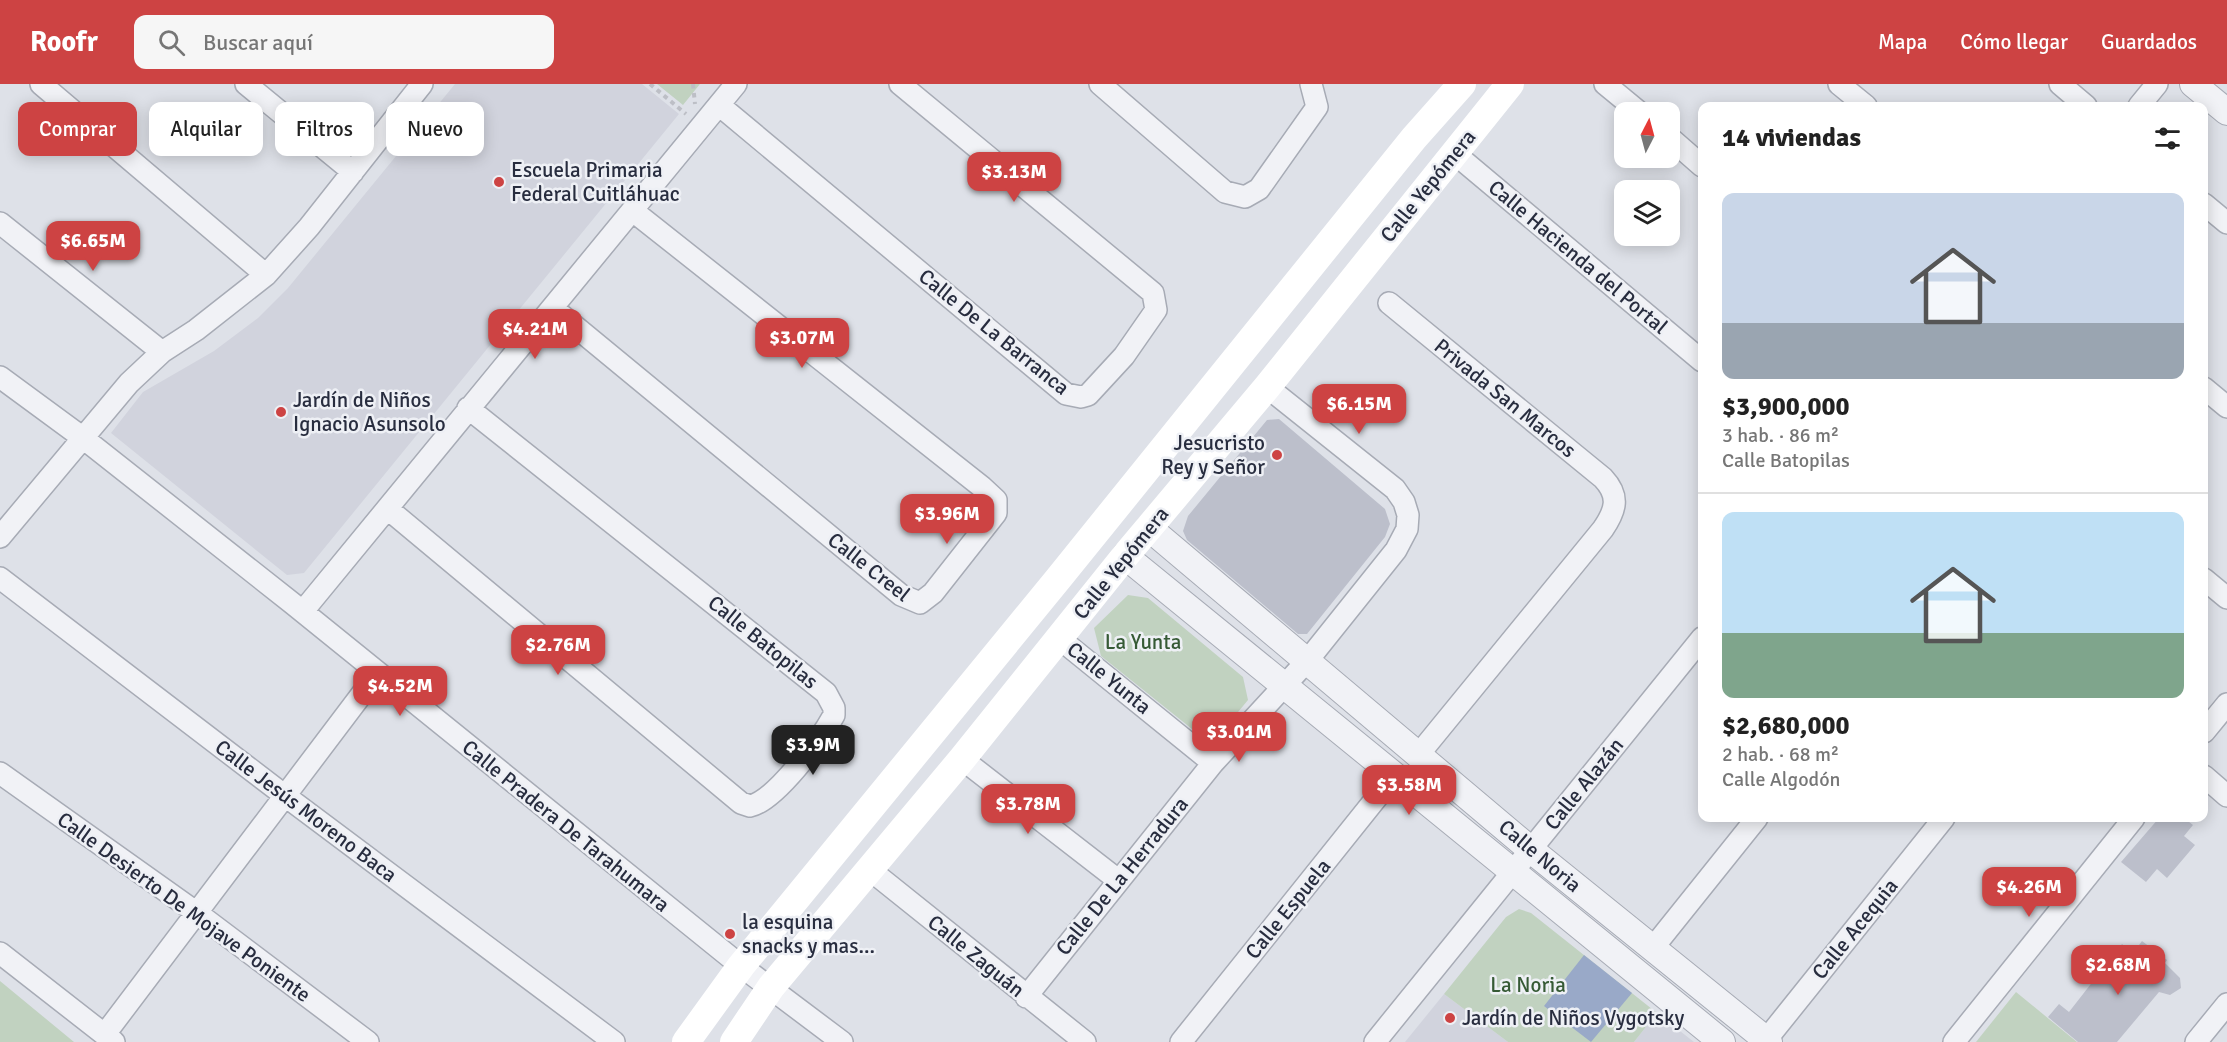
<!DOCTYPE html>
<html lang="es">
<head>
<meta charset="utf-8">
<style>
	body { margin:0; font-family:Signika,sans-serif; background:#f6f6f6; color:#222; height:100vh; display:flex; flex-direction:column; font-size:22px; white-space:nowrap }
	* { box-sizing:border-box; margin:0 }
	p { font-size:20px; color:#767676 }
	.icon { flex:none; width:33px; height:33px; fill:none; stroke:currentColor; stroke-width:2; stroke-linecap:round; stroke-linejoin:round }
	.map { position:relative; flex:1; overflow:hidden }
	.panel { position:absolute; left:1698px; top:18px; width:510px; height:720px; display:flex; flex-direction:column; background:#fff; border-radius:12px; box-shadow:0 3px 15px #0003 }
	.panel>* { flex:none }
	.hud { position:absolute; left:18px; top:18px; width:570px; height:54px; display:flex; gap:12px }
	.needle { width:39px; rotate:6deg }
	.tools { position:absolute; left:1614px; top:18px; display:grid; gap:12px }
	.tools a { display:grid; place-items:center; width:66px; height:66px; border-radius:12px; background:#fff; box-shadow:0 3px 15px #0003; font-size:30px }
	.price { position:absolute; translate:-50% -51px; padding:0 14px; border-radius:12px; background:#cd4343; color:#fff; font-size:20px; line-height:39px; filter:drop-shadow(0 2px 3px #0008) }
	.price::after { content:''; position:absolute; left:50%; top:36px; width:18px; height:14px; margin-left:-9px; background:inherit; clip-path:polygon(0 0,100% 0,50% 100%) }
	.price.selected { background:#222; color:#fff }
	ul { padding:0; list-style:none }
	li { display:grid; align-content:center; gap:12px; height:318px; padding:0 24px }
	li+li { border-top:2px solid #e0e0e0 }
	li span { display:grid; place-items:center; height:186px; border-radius:12px; color:#555 }
	li>.icon { margin-inline-start:auto }
	span .icon { width:108px; height:108px; fill:#fffc; stroke-width:1 }
	li b { font-size:26px }
	h2 { display:flex; justify-content:space-between; align-items:center; height:72px; padding:0 24px; font-size:26px }
	.chip { padding:0 21px; border-radius:12px; background:#fff; box-shadow:0 3px 15px #0003; font-size:21px; line-height:54px }
	.chip.selected { background:#cd4343; color:#fff }
	header { display:flex; align-items:center; gap:36px; box-sizing:border-box; height:84px; padding:0 30px; background:#cd4343; color:#fff }
	header strong { font-size:28px }
	nav { display:flex; gap:33px; margin-inline-start:auto; font-size:21px }
	.search { width:420px; height:54px; background:#f6f6f6; display:flex; align-items:center; gap:15px; box-sizing:border-box; padding:0 21px; border-radius:12px; color:#767676; font-size:22px }
	.map>svg:first-child { display:block }
	.built { fill:#d1d3dd }
	.green { fill:#c1d2c0 }
	.water { fill:#99a9c8 }
	.building { fill:#bcbfcb }
	.lines { fill:none; stroke-linecap:round; stroke-linejoin:round }
	.minor-casing { stroke:#a7abb5; stroke-width:24 }
	.tertiary-casing { stroke:#a7abb5; stroke-width:28 }
	.path { stroke:#bdbfc6; stroke-width:4; stroke-dasharray:4.5 4.5; stroke-linecap:butt }
	.minor { stroke:#f1f2f6; stroke-width:21 }
	.tertiary { stroke:#f1f2f6; stroke-width:26 }
	.secondary { stroke:#fff; stroke-width:28 }
	.poi-dot { fill:#cd4343; stroke:#eef0f5; stroke-width:2 }
	.labels { text-anchor:middle; stroke-width:5; stroke-linejoin:round; paint-order:stroke }
	.poi-label { font-size:21px; fill:#282d3f; stroke:#eef0f5; text-anchor:start }
	.street-label { font-size:21px; fill:#282d3f; stroke:#eef0f5 }
	.park-label { font-size:21px; fill:#365a35; stroke:#eef0f5 }
</style>
</head>
<body>
<header>
<strong>Roofr</strong>
<div class="search"><svg class="icon" aria-label="search" viewBox="0 0 24 24"><circle cx="10" cy="10" r="6"/><path d="M15 15l6 6"/></svg>Buscar aquí</div>
<nav><a>Mapa</a><a>Cómo llegar</a><a>Guardados</a></nav>
</header>
<div class="map">
<svg width="2227" height="958" viewBox="0 0 2227 958">
	<rect width="100%" height="100%" fill="#dee1e8"/>
	<path class="built" d="M 455,0 L 642,0 L 679,30 L 304,489 L 287,491 L 111,349 L 143,308 L 214,267 L 258,234 L 288,204 Z
		M 1444,910 L 1508,958 L 1405,958 Z
		M 1657,929 L 1694,958 L 1634,958 Z"/>
	<path class="green" d="M 657,0 L 700,0 L 683,21 Z
		M 1128,511 L 1148,514 L 1243,593 L 1248,616 L 1219,651 L 1197,649 L 1101,572 L 1094,544 Z
		M 1519,825 L 1531,829 L 1657,929 L 1634,958 L 1508,958 L 1444,910 L 1506,833 Z
		M 0,897 L 74,958 L 0,958 Z
		M 2016,908 L 2077,958 L 1976,958 Z"/>
	<path class="water" d="M 1584,871 L 1632,909 L 1591,958 L 1544,922 Z"/>
	<path class="building" d="M 1279,335 L 1385,425 L 1390,440 L 1385,453 L 1307,550 L 1298,550 L 1187,456 L 1183,447 L 1188,432 L 1267,336 Z
		M 2159,734 L 2184,734 L 2193,741 L 2184,752 L 2195,761 L 2167,794 L 2157,785 L 2146,798 L 2121,778 Z
		M 2142,857 L 2167,876 L 2165,879 L 2180,894 L 2181,904 L 2170,911 L 2159,908 L 2117,958 L 2078,958 L 2048,933 L 2059,920 L 2069,928 L 2122,860 L 2133,869 Z"/>
	<g class="lines">
		<g class="minor-casing">
			<path id="minor" d="M 41,0 L 266,191
				M 246,0 L 353,88
				M 1100,0 L 1225,108 L 1245,113 L 1259,105 L 1317,23 L 1311,0
				M 1605,0 L 1639,28
				M 1839,0 L 1866,22
				M 2060,0 L 2086,22
				M 719,21 L 1066,310 L 1081,313 L 1088,311 L 1124,272 L 1156,226 L 1153,209 L 900,0
				M 2139,22 L 2157,0
				M 1670,54 L 1702,82
				M 1454,69 L 1702,277
				M 2204,120 L 2227,139
				M 0,139 L 162,268
				M 1389,219 L 1603,394 C 1620,412 1616,426 1603,445 L 1419,670
				M 554,225 L 901,511 L 920,519 L 933,509 L 996,429 L 996,416 L 982,403 L 633,127
				M 0,293 L 83,354 L 292,519 L 741,882 L 842,958
				M 2204,304 L 2227,323
				M 388,425 L 741,719 L 750,722 C 775,717 821,655 834,631 L 834,624 L 826,609 L 468,324
				M 0,453 L 129,299 L 162,268 L 196,246 L 266,191 L 309,143 L 422,0
				M 0,494 L 284,711 L 614,958
				M 2204,495 L 2227,514
				M 303,527 L 736,0
				M 1060,555 L 1213,679
				M 2204,648 L 2227,620
				M 962,675 L 1118,796
				M 0,689 L 197,829 L 368,958
				M 2204,692 L 2227,712
				M 869,785 L 1085,958
				M 1652,865 L 1757,734
				M 0,869 L 114,958
				M 1026,913 L 1213,679 L 1308,576 L 1396,466 L 1407,445 L 1408,431 L 1404,418 L 1395,405 L 1267,303
				M 105,950 L 377,590
				M 1766,956 L 1944,734
				M 1181,958 L 1394,692
				M 1375,958 L 1702,554
				M 1954,958 L 2134,734
				M 2196,958 L 2227,920"/>
		</g>
		<g class="tertiary-casing">
			<path id="tertiary" d="M 2193,0 L 2227,28
				M 1149,444 L 1531,766 L 1769,958
				M 1125,472 L 1722,958"/>
		</g>
		<path class="path" d="M 650,0 L 686,30
			M 693,0 L 695,20"/>
		<use href="#minor" class="minor"/>
		<use href="#tertiary" class="tertiary"/>
		<path class="secondary" d="M 686,958 L 741,882 L 1058,495 L 1414,54 L 1462,0
			M 734,958 L 771,903 L 962,675 L 1125,472 L 1267,303 L 1510,0"/>
	</g>
	<g class="poi-dot">
		<circle cx="499" cy="98" r="6"/>
		<circle cx="281" cy="328" r="6"/>
		<circle cx="1277" cy="371" r="6"/>
		<circle cx="730" cy="850" r="6"/>
		<circle cx="1450" cy="934" r="6"/>
	</g>
	<g class="labels">
		<g class="poi-label">
			<text x="511" y="93">Escuela Primaria<tspan x="511" dy="24">Federal Cuitláhuac</tspan></text>
			<text x="293" y="323">Jardín de Niños<tspan x="293" dy="24">Ignacio Asunsolo</tspan></text>
			<text x="1265" y="366" text-anchor="end">Jesucristo<tspan x="1265" dy="24">Rey y Señor</tspan></text>
			<text x="742" y="845">la esquina<tspan x="742" dy="24">snacks y mas...</tspan></text>
			<text x="1462" y="941">Jardín de Niños Vygotsky</text>
		</g>
		<g class="street-label">
			<text transform="translate(1428 102) rotate(-51)" y="7">Calle Yepómera</text>
			<text transform="translate(1578 173) rotate(40)" y="7">Calle Hacienda del Portal</text>
			<text transform="translate(994 248) rotate(39)" y="7">Calle De La Barranca</text>
			<text transform="translate(1505 314) rotate(39)" y="7">Privada San Marcos</text>
			<text transform="translate(1121 479) rotate(-51)" y="7">Calle Yepómera</text>
			<text transform="translate(869 483) rotate(38)" y="7">Calle Creel</text>
			<text transform="translate(763 558) rotate(39)" y="7">Calle Batopilas</text>
			<text transform="translate(1109 594) rotate(39)" y="7">Calle Yunta</text>
			<text transform="translate(1584 700) rotate(-51)" y="7">Calle Alazán</text>
			<text transform="translate(306 727) rotate(37)" y="7">Calle Jesús Moreno Baca</text>
			<text transform="translate(566 742) rotate(39)" y="7">Calle Pradera De Tarahumara</text>
			<text transform="translate(1540 772) rotate(40)" y="7">Calle Noria</text>
			<text transform="translate(1122 792) rotate(-51)" y="7">Calle De La Herradura</text>
			<text transform="translate(184 823) rotate(36)" y="7">Calle Desierto De Mojave Poniente</text>
			<text transform="translate(1288 825) rotate(-51)" y="7">Calle Espuela</text>
			<text transform="translate(1855 845) rotate(-51)" y="7">Calle Acequia</text>
			<text transform="translate(976 872) rotate(39)" y="7">Calle Zaguán</text>
		</g>
		<g class="park-label">
			<text x="1143" y="565">La Yunta</text>
			<text x="1528" y="908">La Noria</text>
		</g>
	</g>
</svg>
<div class="tools">
<a><svg class="needle" viewBox="-14 -14 28 28"><path d="M0-13l5 13h-10z" fill="#e53935"/><path d="M0 13l5-13h-10z" fill="#767676"/></svg></a>
<a><svg class="icon" aria-label="layers" viewBox="0 0 24 24"><path d="M12 4l9 5-9 5-9-5zM3 14l9 5 9-5"/></svg></a>
</div>
<b class="price" style="left:1014px;top:119px">$3.13M</b>
<b class="price" style="left:93px;top:188px">$6.65M</b>
<b class="price" style="left:535px;top:276px">$4.21M</b>
<b class="price" style="left:802px;top:285px">$3.07M</b>
<b class="price" style="left:1359px;top:351px">$6.15M</b>
<b class="price" style="left:947px;top:461px">$3.96M</b>
<b class="price" style="left:558px;top:592px">$2.76M</b>
<b class="price" style="left:400px;top:633px">$4.52M</b>
<b class="price" style="left:1239px;top:679px">$3.01M</b>
<b class="price selected" style="left:813px;top:692px">$3.9M</b>
<b class="price" style="left:1409px;top:732px">$3.58M</b>
<b class="price" style="left:1028px;top:751px">$3.78M</b>
<b class="price" style="left:2029px;top:834px">$4.26M</b>
<b class="price" style="left:2118px;top:912px">$2.68M</b>
<div class="hud">
<a class="chip selected">Comprar</a>
<a class="chip">Alquilar</a>
<a class="chip">Filtros</a>
<a class="chip">Nuevo</a>
</div>
<section class="panel">
<h2>14 viviendas<svg class="icon" aria-label="filters" viewBox="0 0 24 24"><path d="M4 7h16M4 17h16"/><circle cx="9" cy="7" r="2"/><circle cx="15" cy="17" r="2"/></svg></h2>
<ul>
<li><span style="background:linear-gradient(#c9d6e8 70%,#9aa5b1 0)"><svg class="icon" aria-label="home" viewBox="0 0 24 24"><path d="M3 11l9-7 9 7M6 9v11h12V9"/></svg></span><div><b>$3,900,000</b><p>3 hab. · 86 m²</p><p>Calle Batopilas</p></div></li>
<li><span style="background:linear-gradient(#bfe0f5 65%,#7fa58c 0)"><svg class="icon" aria-label="home" viewBox="0 0 24 24"><path d="M3 11l9-7 9 7M6 9v11h12V9"/></svg></span><div><b>$2,680,000</b><p>2 hab. · 68 m²</p><p>Calle Algodón</p></div></li>
</ul>
</section>
</div>
</body>
</html>
